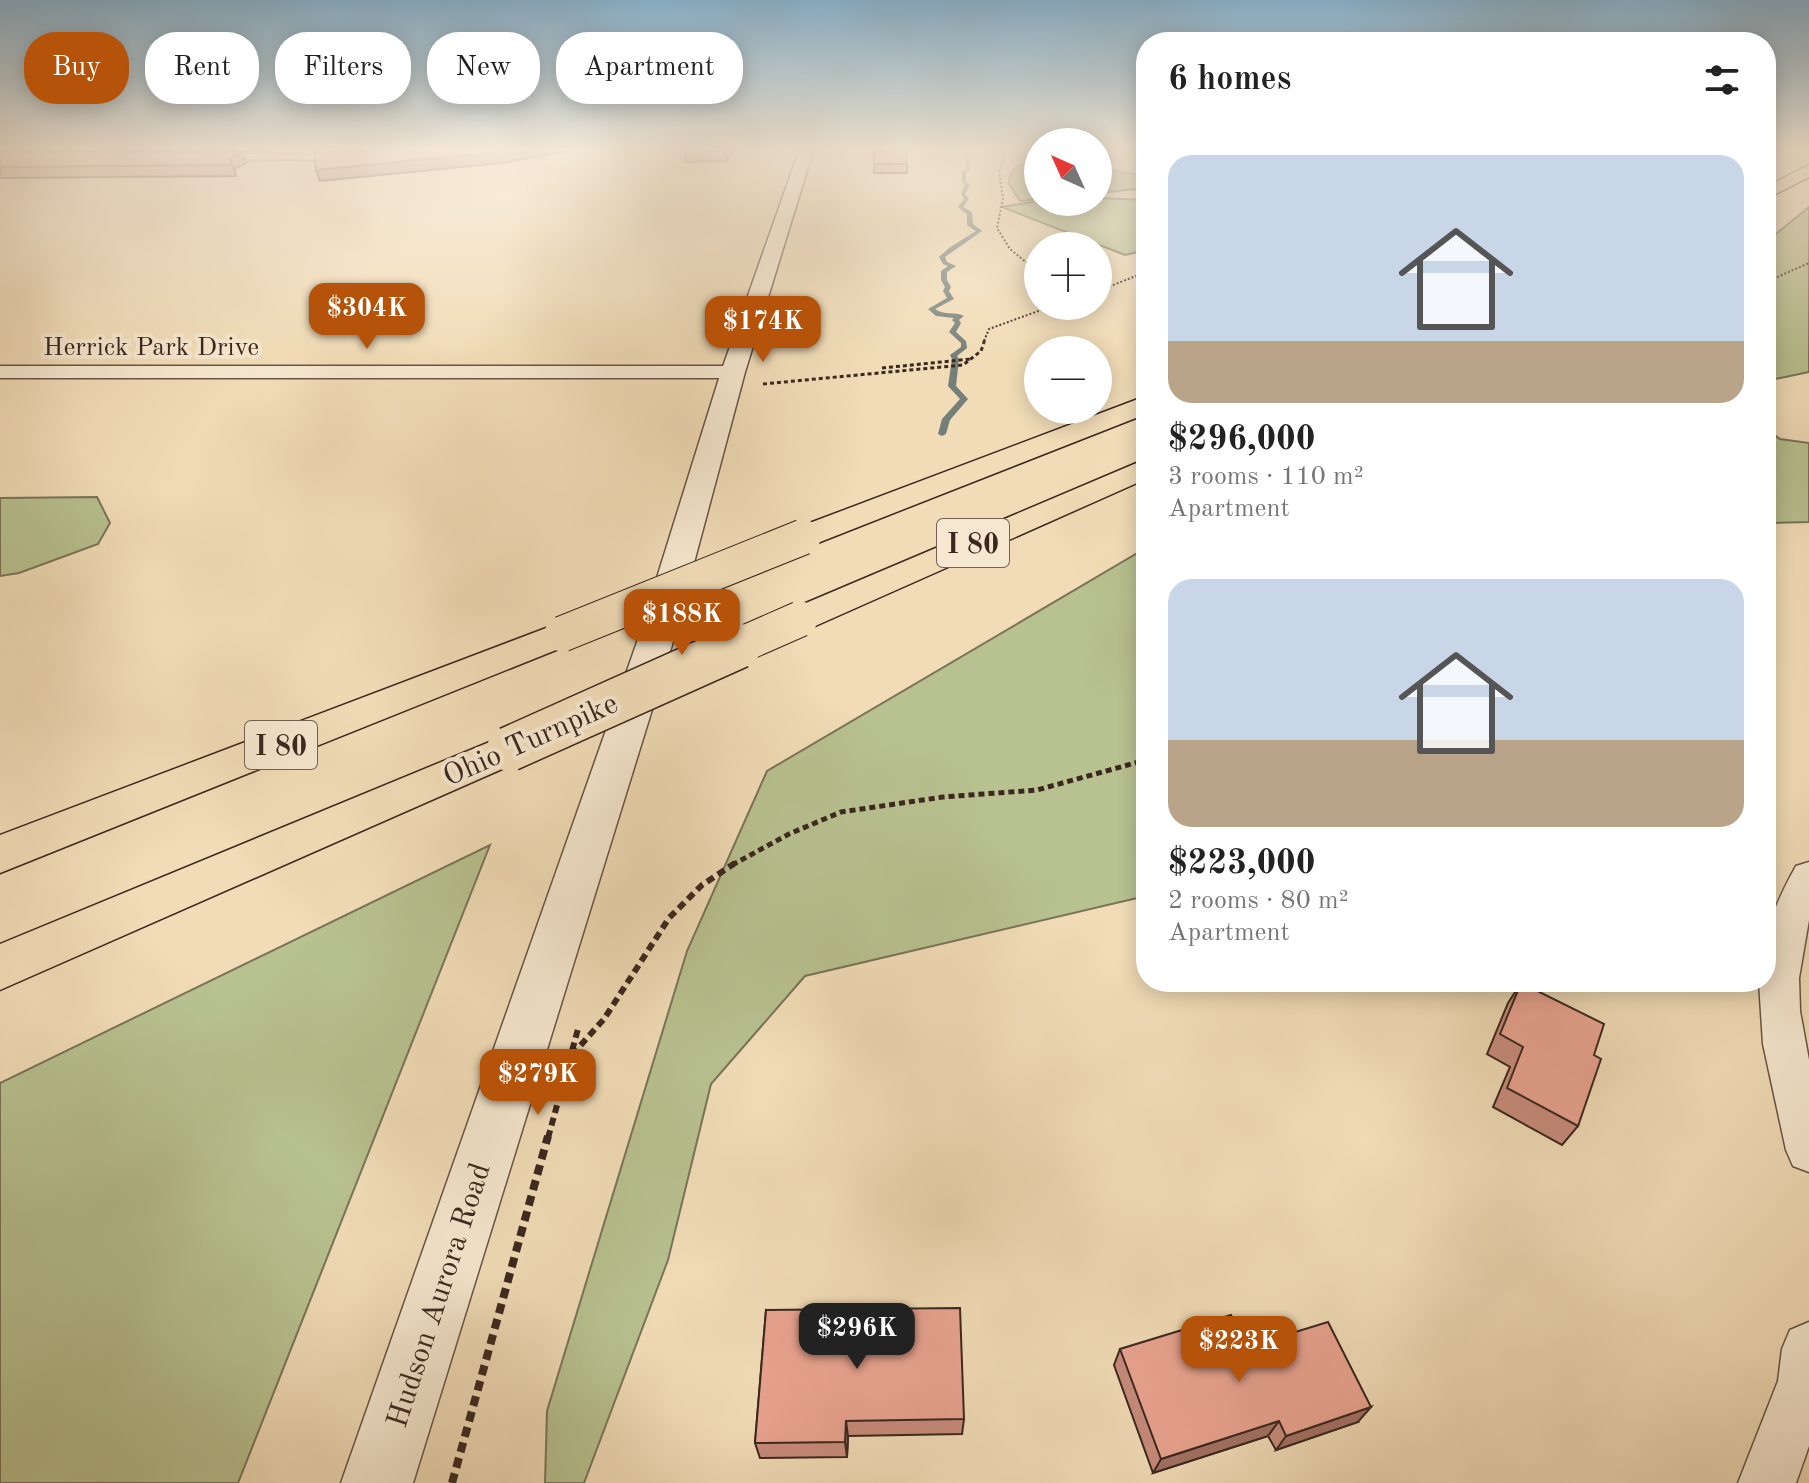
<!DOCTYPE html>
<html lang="en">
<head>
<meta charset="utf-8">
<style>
	body { margin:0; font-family:"Old Standard TT",serif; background:#f6f6f6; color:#222; height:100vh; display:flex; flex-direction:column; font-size:30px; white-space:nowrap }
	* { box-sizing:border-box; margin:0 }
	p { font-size:26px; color:#767676 }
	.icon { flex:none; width:44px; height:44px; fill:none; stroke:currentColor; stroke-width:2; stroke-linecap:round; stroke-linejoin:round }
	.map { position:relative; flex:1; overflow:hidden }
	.panel { position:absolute; left:1136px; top:32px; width:640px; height:960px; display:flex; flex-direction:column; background:#fff; border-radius:32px; box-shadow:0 4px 20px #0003 }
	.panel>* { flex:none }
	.banner { position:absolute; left:24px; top:32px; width:760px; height:72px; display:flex; gap:16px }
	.needle { width:52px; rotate:315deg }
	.controls { position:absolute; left:1024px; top:128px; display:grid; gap:16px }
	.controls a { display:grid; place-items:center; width:88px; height:88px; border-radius:50%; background:#fff; box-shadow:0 4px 20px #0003; font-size:40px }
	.price { position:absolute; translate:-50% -68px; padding:0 18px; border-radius:16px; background:#b45309; color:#fff; font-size:26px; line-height:52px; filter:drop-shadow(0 2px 4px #0008) }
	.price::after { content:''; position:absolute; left:50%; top:48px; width:24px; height:18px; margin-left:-12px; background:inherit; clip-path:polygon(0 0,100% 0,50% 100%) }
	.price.current { background:#222; color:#fff }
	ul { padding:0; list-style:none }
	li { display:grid; align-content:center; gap:16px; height:424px; padding:0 32px }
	li span { display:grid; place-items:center; height:248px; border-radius:24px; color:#555 }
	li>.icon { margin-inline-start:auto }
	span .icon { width:144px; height:144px; fill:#fffc; stroke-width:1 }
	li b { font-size:34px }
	h2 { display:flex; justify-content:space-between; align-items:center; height:96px; padding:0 32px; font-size:34px }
	.tag { padding:0 28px; border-radius:32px; background:#fff; box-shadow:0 4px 20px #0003; font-size:28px; line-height:72px }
	.tag.current { background:#b45309; color:#fff }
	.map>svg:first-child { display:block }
	.green { fill:#b8c190; stroke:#7a7458; stroke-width:2 }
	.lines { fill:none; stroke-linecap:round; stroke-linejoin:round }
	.stream { fill:#757f79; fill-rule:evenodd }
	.minor-casing { stroke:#685445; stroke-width:3 }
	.tertiary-casing { stroke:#685445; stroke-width:3 }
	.motorway-casing { stroke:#3b271f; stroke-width:3 }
	.path-far4 { stroke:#3b271f; stroke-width:2; stroke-dasharray:2 2; stroke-linecap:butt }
	.path-far3 { stroke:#3b271f; stroke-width:3; stroke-dasharray:4 3; stroke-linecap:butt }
	.path-far2 { stroke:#3b271f; stroke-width:5; stroke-dasharray:6 4; stroke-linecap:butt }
	.path-far1 { stroke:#3b271f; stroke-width:6; stroke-dasharray:8 5; stroke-linecap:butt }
	.path { stroke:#3b271f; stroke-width:8; stroke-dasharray:10 6; stroke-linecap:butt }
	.minor { fill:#f6e8d0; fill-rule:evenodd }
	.tertiary { fill:#f6e8d0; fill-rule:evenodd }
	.motorway { fill:#f1dcb7; fill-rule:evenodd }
	.motorway-bridge-far1-casing { stroke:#3b271f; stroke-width:37; stroke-linecap:butt }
	.motorway-bridge-casing { stroke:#3b271f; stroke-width:47; stroke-linecap:butt }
	.motorway-bridge-far1 { stroke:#f1dcb7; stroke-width:35 }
	.motorway-bridge { stroke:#f1dcb7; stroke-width:44 }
	.wall { fill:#c88c7c; stroke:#3b271f; stroke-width:2 }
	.shaded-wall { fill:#a37265; stroke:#3b271f; stroke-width:2 }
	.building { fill:#e9a390; stroke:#3b271f; stroke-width:2 }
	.labels { text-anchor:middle; stroke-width:8; stroke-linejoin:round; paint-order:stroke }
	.far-street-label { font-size:26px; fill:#3b271f; stroke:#f6e8d0 }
	.shield { fill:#f6e8d0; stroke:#736154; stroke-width:2 }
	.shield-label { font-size:28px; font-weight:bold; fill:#3b271f }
	.street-label { font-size:30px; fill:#3b271f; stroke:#f6e8d0 }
</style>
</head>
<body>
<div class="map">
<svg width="1809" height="1483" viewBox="0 0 1809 1483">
	<rect width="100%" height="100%" fill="#f1dcb7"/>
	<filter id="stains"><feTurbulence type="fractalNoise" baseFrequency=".0025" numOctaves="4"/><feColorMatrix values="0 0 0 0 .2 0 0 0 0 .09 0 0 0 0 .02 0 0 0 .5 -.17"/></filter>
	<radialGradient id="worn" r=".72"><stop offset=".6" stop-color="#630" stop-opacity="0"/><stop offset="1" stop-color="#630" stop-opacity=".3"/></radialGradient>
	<path class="green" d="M 1038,160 L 1038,199 L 1020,201 L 1009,184 C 1009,166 1023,163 1038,160 Z
		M 1098,168 L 1145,176 L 1146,188 L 1098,193 Z
		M 1098,198 L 1146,200 L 1146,250 L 1125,255 L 1002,207 L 1038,201 L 1098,202 Z
		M 1809,207 L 1809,372 L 1766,381 L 1766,242 Z
		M 1766,429 L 1780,439 L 1809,443 L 1809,522 L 1766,523 Z
		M 97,497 L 110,523 L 98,544 L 19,573 L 0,576 L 0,498 Z
		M 1146,548 L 1146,896 L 805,976 L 711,1084 L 668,1260 L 584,1483 L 545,1483 L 547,1411 L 687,951 L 767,771 Z
		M 490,845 L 238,1483 L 0,1483 L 0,1083 Z"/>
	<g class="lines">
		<path class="stream" d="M 965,148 L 969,148 L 970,170 L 966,172 L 966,182 L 970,185 L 965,194 L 969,199 L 963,207 L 972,212 L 973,224 L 982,231 L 945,257 L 947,262 L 956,266 L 947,272 L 947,280 L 951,287 L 949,291 L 954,299 L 935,309 C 944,316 955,311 964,316 L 959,320 L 961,323 L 956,332 L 966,341 L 967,348 L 957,356 L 959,359 L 956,386 L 968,399 L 950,420 L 946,434 L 942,436 L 938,434 L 942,419 L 960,399 L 948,386 L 952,359 L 950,355 L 961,347 L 961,343 L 949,332 L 955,323 L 952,320 L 954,318 L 936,316 L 928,309 L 947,298 L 943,291 L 945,287 L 941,280 L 941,271 L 948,266 L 943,264 L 939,257 L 949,248 L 976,231 L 967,225 L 967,214 L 958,207 L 964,199 L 961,194 L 965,185 L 962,182 L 962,171 L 966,169 Z"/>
		<g class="minor-casing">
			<path id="minor" d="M 200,154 L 357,154 L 363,157 L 357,160 L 196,159 L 196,155 Z
				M 0,366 L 733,366 L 743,372 L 733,378 L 0,378 Z
				M 1809,862 L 1809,920 L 1799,978 L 1800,1011 L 1809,1060 L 1809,1172 L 1793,1166 L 1786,1150 L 1763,1044 L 1759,982 L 1766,982 C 1766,929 1770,913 1796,866 Z
				M 1809,1322 L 1809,1446 L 1796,1483 L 1738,1483 L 1778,1381 L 1782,1349 L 1790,1330 Z"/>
		</g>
		<g class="tertiary-casing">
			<path id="tertiary" d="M 800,148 L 814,148 L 745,372 L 672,645 L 413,1483 L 341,1483 L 636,645 L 721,372 Z"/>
		</g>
		<g class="motorway-casing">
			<path id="motorway" d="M 1766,148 L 1779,148 L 1766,156 Z
				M 1809,165 L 1809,177 L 1766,199 L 1766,187 Z
				M 1146,396 L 1146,414 L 815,544 L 803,547 L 791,544 L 786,537 L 791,530 Z
				M 1146,459 L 1146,479 L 813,627 L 800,630 L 787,627 L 781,619 L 787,611 Z
				M 562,622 L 576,626 L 581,634 L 576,642 L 0,873 L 0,835 Z
				M 509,734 L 525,739 L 531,749 L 525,759 L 0,990 L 0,944 Z"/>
		</g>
		<path class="path-far4" d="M 1002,148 L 1005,155 L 999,172 L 1003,199 L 997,228 L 1010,249 L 1038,272
			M 1766,282 L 1809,263
			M 1098,291 L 1146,272
			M 984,341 L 989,329 L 1052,306"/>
		<path class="path-far3" d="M 882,368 L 971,359
			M 763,384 L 963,365 L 981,351 L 985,339"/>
		<path class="path-far2" d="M 732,865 L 789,834 L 841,812 L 943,797 L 1037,790 L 1146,760"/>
		<path class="path-far1" d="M 572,1055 L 604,1019 L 669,918 L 702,885 L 735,863
			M 548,1138 L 578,1029"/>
		<path class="path" d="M 452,1483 L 548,1136"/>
		<use href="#minor" class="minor"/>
		<use href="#tertiary" class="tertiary"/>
		<use href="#motorway" class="motorway"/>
		<g class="motorway-bridge-far1-casing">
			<path id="motorway-bridge-far1" d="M 562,634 L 803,537
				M 734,648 L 800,619"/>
		</g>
		<g class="motorway-bridge-casing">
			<path id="motorway-bridge" d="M 509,749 L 739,646"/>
		</g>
		<use href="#motorway-bridge-far1" class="motorway-bridge-far1"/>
		<use href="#motorway-bridge" class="motorway-bridge"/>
	</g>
	<path class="wall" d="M 0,148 L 276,148 L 271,151 L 0,151 Z
		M 734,148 L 726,161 L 686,162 L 685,151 Z
		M 875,148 L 907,164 L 907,173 L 874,173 Z
		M 0,152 L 242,152 L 246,163 L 234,169 L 236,176 L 0,178 Z
		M 1521,983 L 1594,1055 L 1578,1126 L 1562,1145 L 1493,1107 L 1510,1067 L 1487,1054 L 1508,1003 Z
		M 766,1310 L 964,1419 L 962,1434 L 848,1436 L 847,1457 L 760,1458 L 755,1443 Z
		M 1246,1347 L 1358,1422 L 1276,1450 L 1268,1436 L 1153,1473 L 1114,1365 L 1120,1349 Z"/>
	<path class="shaded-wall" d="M 349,148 L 382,148 L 349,151 Z
		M 523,148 L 574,148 L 567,151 L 503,163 L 320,181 L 316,170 Z
		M 726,148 L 734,148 L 726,161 L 725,151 Z
		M 242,152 L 246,163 L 234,169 L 236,176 L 230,158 Z
		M 1773,688 L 1766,698 L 1766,691 Z
		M 1371,1407 L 1358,1422 L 1276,1450 L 1286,1436 Z
		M 846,1421 L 848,1436 L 847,1457 L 845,1442 Z
		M 1279,1421 L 1268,1436 L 1153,1473 L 1161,1459 Z"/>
	<path class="building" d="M 404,148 L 523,148 L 500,152 L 316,170 L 314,152 L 354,152 Z
		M 687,148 L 726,148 L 725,151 L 685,151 Z
		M 875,148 L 906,148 L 907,164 L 874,164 Z
		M 0,152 L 242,152 L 230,158 L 232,165 L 0,167 Z
		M 1766,684 L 1773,688 L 1766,691 Z
		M 1521,983 L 1604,1024 L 1594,1055 L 1601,1059 L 1578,1126 L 1507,1088 L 1523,1047 L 1500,1034 Z
		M 960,1308 L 964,1419 L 846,1421 L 845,1442 L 755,1443 L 766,1310 Z
		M 1231,1315 L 1246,1347 L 1328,1322 L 1371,1407 L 1286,1436 L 1279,1421 L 1161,1459 L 1120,1349 Z"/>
	<linearGradient id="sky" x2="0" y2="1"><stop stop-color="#89b6d4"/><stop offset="0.42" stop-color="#f9efdf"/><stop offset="1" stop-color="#f9efdf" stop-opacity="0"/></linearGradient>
	<rect width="1809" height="356" fill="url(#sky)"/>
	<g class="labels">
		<g class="far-street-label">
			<text x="151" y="355">Herrick Park Drive</text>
		</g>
		<g class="shield">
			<rect x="937" y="519" width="72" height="48" rx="6"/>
			<rect x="245" y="721" width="72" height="48" rx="6"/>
		</g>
		<g class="shield-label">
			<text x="973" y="553">I 80</text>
			<text x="281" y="755">I 80</text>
		</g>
		<g class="street-label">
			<text transform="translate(530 739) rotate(-24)" y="10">Ohio Turnpike</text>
			<text transform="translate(438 1295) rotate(-72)" y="10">Hudson Aurora Road</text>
		</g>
	</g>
	<rect width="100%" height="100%" filter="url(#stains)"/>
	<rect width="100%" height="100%" fill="url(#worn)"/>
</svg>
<div class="controls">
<a><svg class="needle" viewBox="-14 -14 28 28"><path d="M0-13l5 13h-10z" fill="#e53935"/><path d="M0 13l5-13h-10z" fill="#767676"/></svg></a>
<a>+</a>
<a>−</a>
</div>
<b class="price" style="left:367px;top:351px">$304K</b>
<b class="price" style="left:763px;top:364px">$174K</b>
<b class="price" style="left:682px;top:657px">$188K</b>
<b class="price" style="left:538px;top:1117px">$279K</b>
<b class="price current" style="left:857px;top:1371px">$296K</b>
<b class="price" style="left:1239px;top:1384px">$223K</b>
<div class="banner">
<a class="tag current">Buy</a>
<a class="tag">Rent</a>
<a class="tag">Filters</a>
<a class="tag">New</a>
<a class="tag">Apartment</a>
</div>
<section class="panel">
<h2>6 homes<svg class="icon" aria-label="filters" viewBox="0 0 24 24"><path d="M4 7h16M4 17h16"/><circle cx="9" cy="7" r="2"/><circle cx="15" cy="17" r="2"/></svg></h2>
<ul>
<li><span style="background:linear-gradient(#c9d6e8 75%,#b9a48a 0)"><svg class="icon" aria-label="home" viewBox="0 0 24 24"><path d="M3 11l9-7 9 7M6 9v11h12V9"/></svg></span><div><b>$296,000</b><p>3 rooms · 110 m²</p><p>Apartment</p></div></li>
<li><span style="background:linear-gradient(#c9d6e8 65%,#b9a48a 0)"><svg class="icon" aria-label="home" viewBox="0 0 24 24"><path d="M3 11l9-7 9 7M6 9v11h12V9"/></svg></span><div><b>$223,000</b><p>2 rooms · 80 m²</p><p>Apartment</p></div></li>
</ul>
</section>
</div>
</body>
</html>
